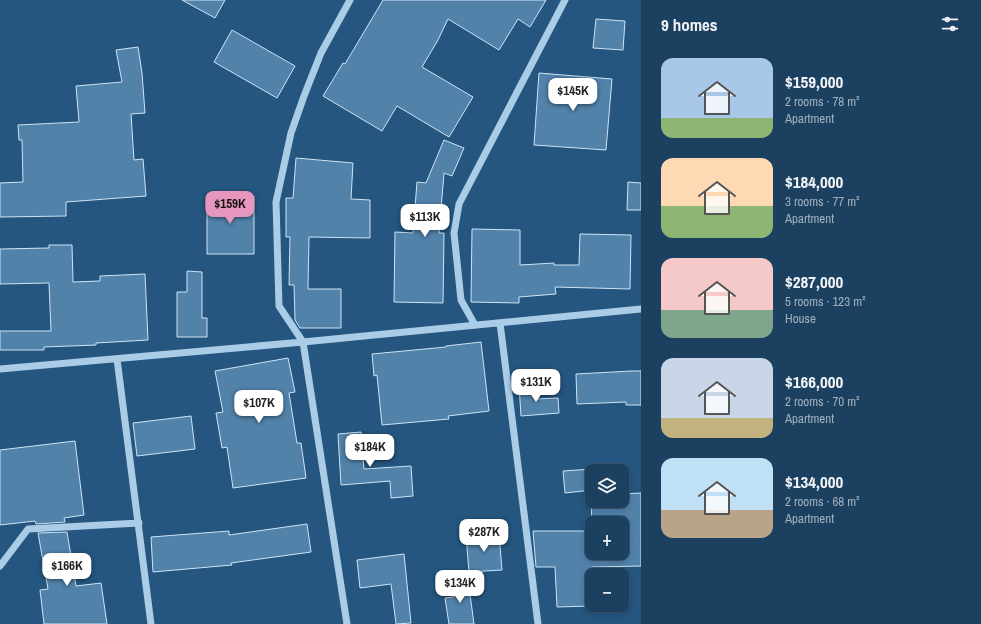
<!DOCTYPE html>
<html lang="en">
<head>
<meta charset="utf-8">
<style>
	body { margin:0; font-family:"Archivo Narrow",sans-serif; background:#254765; color:#f1f3f6; height:100vh; display:flex; flex-direction:column; font-size:15px; white-space:nowrap }
	* { box-sizing:border-box; margin:0 }
	p { font-size:13px; color:#a0afbd }
	.icon { flex:none; width:22px; height:22px; fill:none; stroke:currentColor; stroke-width:2; stroke-linecap:round; stroke-linejoin:round }
	.map { position:relative; flex:1; overflow:hidden }
	.drawer { display:flex; flex-direction:column; background:#1c405f; width:340px }
	.drawer>* { flex:none }
	.buttons { position:absolute; left:585px; top:464px; display:grid; gap:8px }
	.buttons a { display:grid; place-items:center; width:44px; height:44px; border-radius:8px; background:#1c405f; box-shadow:0 2px 6px #0003,0 0 0 1px #3a5974; font-size:20px }
	.price { position:absolute; translate:-50% -34px; padding:0 9px; border-radius:8px; background:#fff; color:#222; font-size:13px; line-height:26px; filter:drop-shadow(0 1px 2px #0008) }
	.price::after { content:''; position:absolute; left:50%; top:24px; width:12px; height:9px; margin-left:-6px; background:inherit; clip-path:polygon(0 0,100% 0,50% 100%) }
	.price.selected { background:#e797bd; color:#111 }
	ul { padding:0; list-style:none }
	li { display:flex; align-items:center; gap:12px; height:100px; padding:0 20px }
	li span { display:grid; place-items:center; flex:none; width:112px; height:80px; border-radius:12px; color:#555 }
	li>.icon { margin-inline-start:auto }
	span .icon { width:48px; height:48px; fill:#fffc; stroke-width:1 }
	li b { font-size:17px }
	h2 { display:flex; justify-content:space-between; align-items:center; height:48px; padding:0 20px; font-size:17px }
	main { display:flex; flex:1; min-height:0 }
	.map>svg:first-child { display:block }
	.building { fill:#5182aa; stroke:#cee4f5 }
	.lines { fill:none; stroke-linecap:round; stroke-linejoin:round }
	.minor { stroke:#abcce6; stroke-width:7 }
</style>
</head>
<body>
<main>
<div class="map">
<svg width="641" height="624" viewBox="0 0 641 624">
	<rect width="100%" height="100%" fill="#25567f"/>
	<path class="building" d="M 182,0 L 225,0 L 215,18 Z
		M 383,0 L 546,0 L 530,27 L 518,19 L 499,50 L 448,19 L 438,40 L 422,67 L 473,97 L 449,137 L 397,106 L 382,131 L 323,96 L 343,63 L 345,64 Z
		M 596,19 L 625,21 L 623,50 L 593,48 Z
		M 232,30 L 295,66 L 277,98 L 214,62 Z
		M 138,47 L 142,73 L 145,113 L 131,114 L 134,160 L 143,159 L 146,196 L 66,202 L 66,216 L 0,217 L 0,183 L 23,182 L 22,140 L 19,140 L 18,125 L 79,122 L 76,86 L 122,82 L 116,50 Z
		M 539,73 L 612,79 L 606,150 L 534,145 Z
		M 444,140 L 464,148 L 452,176 L 444,173 L 439,233 L 444,233 L 443,303 L 394,302 L 395,232 L 413,233 L 417,182 L 426,183 Z
		M 296,158 L 353,163 L 351,199 L 370,200 L 370,238 L 309,237 L 308,289 L 341,289 L 341,328 L 300,328 L 295,320 L 294,285 L 289,285 L 290,237 L 286,237 L 286,198 L 293,198 Z
		M 628,182 L 641,183 L 641,210 L 627,210 Z
		M 207,196 L 254,196 L 254,254 L 207,254 Z
		M 472,229 L 520,230 L 520,265 L 554,263 L 554,265 L 579,265 L 580,234 L 631,235 L 630,289 L 555,287 L 556,294 L 519,297 L 519,303 L 471,302 Z
		M 49,245 L 72,245 L 73,282 L 100,281 L 100,276 L 145,274 L 148,340 L 96,343 L 96,345 L 44,347 L 44,350 L 0,350 L 0,331 L 51,331 L 49,283 L 0,284 L 0,249 L 49,248 Z
		M 187,271 L 202,272 L 202,318 L 207,318 L 207,337 L 177,337 L 177,292 L 187,292 Z
		M 481,342 L 489,411 L 448,416 L 449,419 L 382,425 L 377,375 L 374,376 L 372,354 L 446,347 L 446,346 Z
		M 288,358 L 295,392 L 289,393 L 297,443 L 301,443 L 306,478 L 233,488 L 227,447 L 222,448 L 216,413 L 223,412 L 215,371 Z
		M 631,371 L 641,371 L 641,405 L 626,405 L 626,402 L 577,404 L 576,374 Z
		M 534,384 L 535,399 L 558,398 L 559,413 L 521,416 L 519,385 Z
		M 191,416 L 195,449 L 137,456 L 133,423 Z
		M 361,432 L 364,469 L 411,466 L 413,496 L 391,498 L 390,481 L 341,485 L 338,434 Z
		M 75,441 L 84,515 L 64,518 L 65,522 L 36,524 L 35,521 L 0,525 L 0,450 Z
		M 592,469 L 592,490 L 565,493 L 563,471 Z
		M 641,493 L 641,566 L 592,567 L 592,606 L 557,607 L 555,567 L 536,567 L 533,531 L 592,531 L 592,553 L 622,553 L 622,523 L 592,523 L 591,501 L 622,501 L 622,494 Z
		M 307,524 L 311,552 L 231,563 L 232,565 L 153,572 L 151,537 L 229,531 L 229,535 Z
		M 67,532 L 76,586 L 101,583 L 107,624 L 44,624 L 40,590 L 48,589 L 38,533 Z
		M 499,534 L 502,570 L 469,572 L 466,536 Z
		M 404,554 L 411,623 L 396,624 L 391,584 L 360,588 L 357,560 Z
		M 468,579 L 474,624 L 449,624 L 445,598 L 454,597 L 452,581 Z"/>
	<g class="lines">
		<path class="minor" d="M 500,323 L 538,624
			M 475,325 L 461,300 L 454,233 L 459,204 L 565,0
			M 117,359 L 151,624
			M 0,369 L 303,342 L 641,309
			M 0,566 L 28,529 L 139,523
			M 347,624 L 303,342 L 279,306 L 276,202 L 291,133 L 304,96 L 321,53 L 350,0"/>
	</g>
</svg>
<div class="buttons">
<a><svg class="icon" aria-label="layers" viewBox="0 0 24 24"><path d="M12 4l9 5-9 5-9-5zM3 14l9 5 9-5"/></svg></a>
<a>+</a>
<a>−</a>
</div>
<b class="price" style="left:573px;top:112px">$145K</b>
<b class="price selected" style="left:230px;top:225px">$159K</b>
<b class="price" style="left:425px;top:238px">$113K</b>
<b class="price" style="left:536px;top:403px">$131K</b>
<b class="price" style="left:259px;top:424px">$107K</b>
<b class="price" style="left:370px;top:468px">$184K</b>
<b class="price" style="left:484px;top:553px">$287K</b>
<b class="price" style="left:67px;top:587px">$166K</b>
<b class="price" style="left:460px;top:604px">$134K</b>
</div>
<section class="drawer">
<h2>9 homes<svg class="icon" aria-label="filters" viewBox="0 0 24 24"><path d="M4 7h16M4 17h16"/><circle cx="9" cy="7" r="2"/><circle cx="15" cy="17" r="2"/></svg></h2>
<ul>
<li><span style="background:linear-gradient(#a9c7e8 75%,#8fb573 0)"><svg class="icon" aria-label="home" viewBox="0 0 24 24"><path d="M3 11l9-7 9 7M6 9v11h12V9"/></svg></span><div><b>$159,000</b><p>2 rooms · 78 m²</p><p>Apartment</p></div></li>
<li><span style="background:linear-gradient(#ffd9b3 60%,#8fb573 0)"><svg class="icon" aria-label="home" viewBox="0 0 24 24"><path d="M3 11l9-7 9 7M6 9v11h12V9"/></svg></span><div><b>$184,000</b><p>3 rooms · 77 m²</p><p>Apartment</p></div></li>
<li><span style="background:linear-gradient(#f6c9c9 65%,#7fa58c 0)"><svg class="icon" aria-label="home" viewBox="0 0 24 24"><path d="M3 11l9-7 9 7M6 9v11h12V9"/></svg></span><div><b>$287,000</b><p>5 rooms · 123 m²</p><p>House</p></div></li>
<li><span style="background:linear-gradient(#c9d6e8 75%,#c2b280 0)"><svg class="icon" aria-label="home" viewBox="0 0 24 24"><path d="M3 11l9-7 9 7M6 9v11h12V9"/></svg></span><div><b>$166,000</b><p>2 rooms · 70 m²</p><p>Apartment</p></div></li>
<li><span style="background:linear-gradient(#bfe0f5 65%,#b9a48a 0)"><svg class="icon" aria-label="home" viewBox="0 0 24 24"><path d="M3 11l9-7 9 7M6 9v11h12V9"/></svg></span><div><b>$134,000</b><p>2 rooms · 68 m²</p><p>Apartment</p></div></li>
</ul>
</section>
</main>
</body>
</html>
